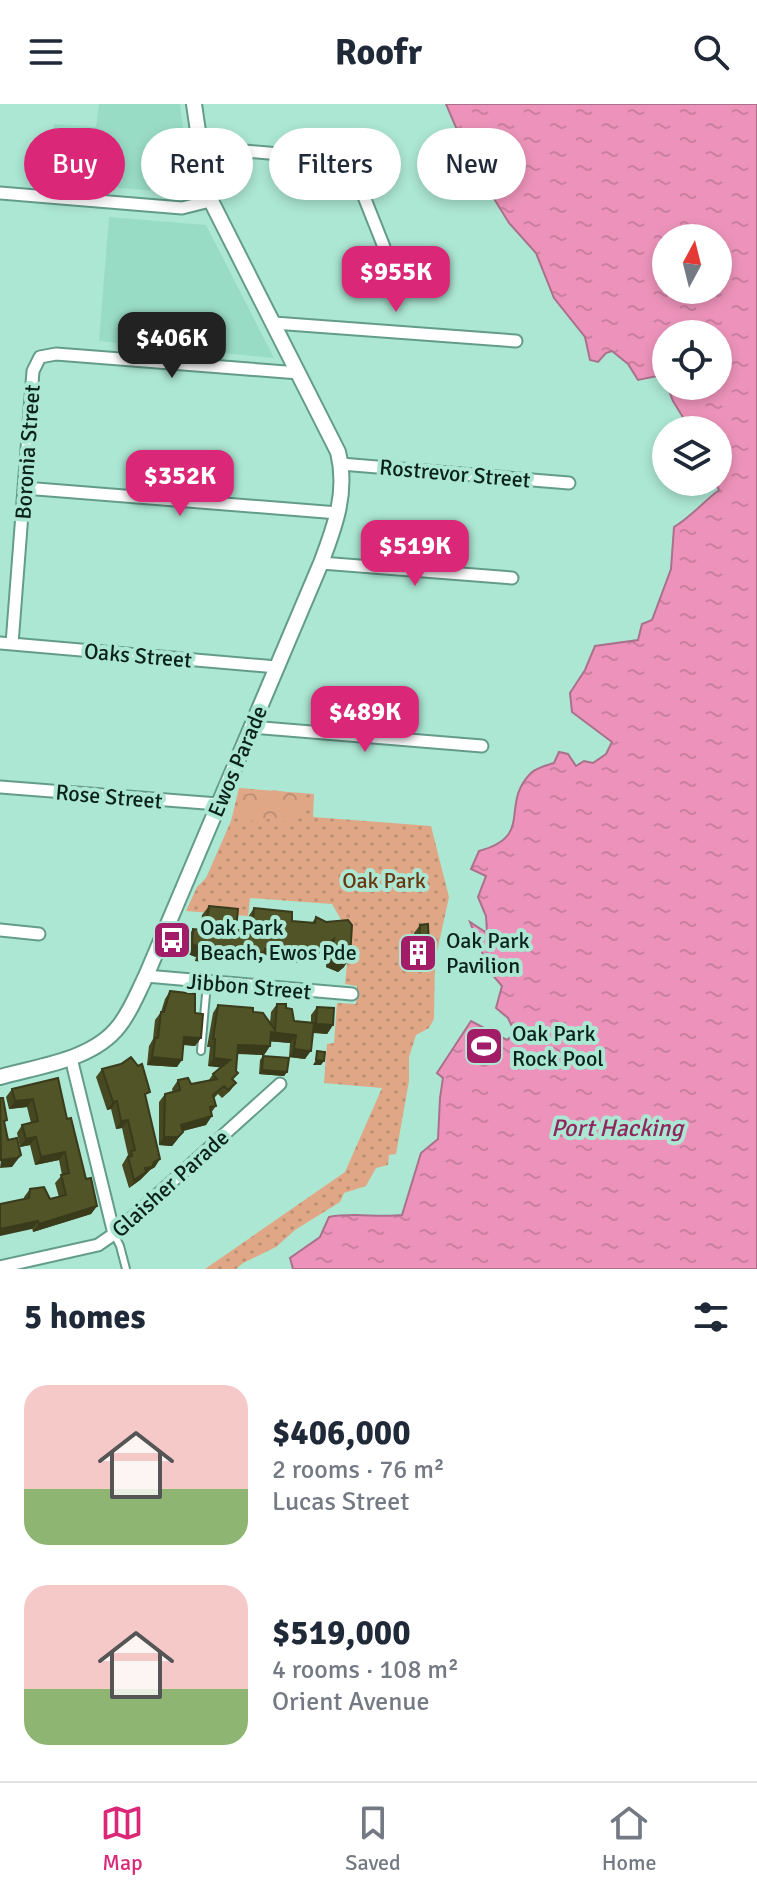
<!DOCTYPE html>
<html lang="en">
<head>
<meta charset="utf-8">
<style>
	body { margin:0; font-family:Signika,sans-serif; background:#f6f6f7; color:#1f2937; height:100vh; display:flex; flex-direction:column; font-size:30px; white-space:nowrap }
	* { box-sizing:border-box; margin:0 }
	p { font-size:26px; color:#747a83 }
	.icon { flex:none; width:44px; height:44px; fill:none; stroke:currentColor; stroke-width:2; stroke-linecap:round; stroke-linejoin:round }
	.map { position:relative; height:1165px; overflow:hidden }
	.details { display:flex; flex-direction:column; background:#fff; flex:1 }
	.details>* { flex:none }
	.hud { position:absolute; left:24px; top:24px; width:710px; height:72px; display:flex; gap:16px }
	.needle { width:52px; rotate:7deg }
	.tools { position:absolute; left:652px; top:120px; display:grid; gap:16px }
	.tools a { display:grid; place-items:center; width:80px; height:80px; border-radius:50%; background:#fff; box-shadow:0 4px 12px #0003; font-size:40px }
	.price { position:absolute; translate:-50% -68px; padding:0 18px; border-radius:16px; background:#db2777; color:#fff; font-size:26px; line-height:52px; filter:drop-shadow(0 2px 4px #0008) }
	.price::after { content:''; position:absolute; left:50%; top:48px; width:24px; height:18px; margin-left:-12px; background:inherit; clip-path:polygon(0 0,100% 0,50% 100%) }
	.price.on { background:#222; color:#fff }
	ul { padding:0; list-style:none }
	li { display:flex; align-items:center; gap:24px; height:200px; padding:0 24px }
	li span { display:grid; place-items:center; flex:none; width:224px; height:160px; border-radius:24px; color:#555 }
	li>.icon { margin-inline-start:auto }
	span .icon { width:96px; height:96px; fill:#fffc; stroke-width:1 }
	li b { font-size:34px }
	h2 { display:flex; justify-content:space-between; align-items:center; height:96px; padding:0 24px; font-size:34px }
	.tag { padding:0 28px; border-radius:36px; background:#fff; box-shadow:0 4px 12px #0003; font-size:28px; line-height:72px }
	.tag.on { background:#db2777; color:#fff }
	header { display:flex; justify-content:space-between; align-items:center; height:104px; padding:0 24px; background:#fff; font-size:36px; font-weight:700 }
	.tab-bar { display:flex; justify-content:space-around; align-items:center; height:112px; border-top:2px solid #e0e1e3; background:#fff; font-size:22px; color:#747a83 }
	.tab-bar a { display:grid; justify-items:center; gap:4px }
	.tab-bar .on { color:#db2777 }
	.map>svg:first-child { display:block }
	.built { fill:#99dcc6 }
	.grass { fill:url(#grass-dots) }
	.forest { fill:url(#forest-crowns) }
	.water { fill:url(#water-ripples); stroke:#a9718b; stroke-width:2; fill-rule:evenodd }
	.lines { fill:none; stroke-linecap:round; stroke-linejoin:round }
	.service-casing { stroke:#639c8a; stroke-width:10 }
	.minor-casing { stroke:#639c8a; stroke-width:15 }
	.tertiary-casing { stroke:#639c8a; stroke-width:18 }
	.service { stroke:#fff; stroke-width:6 }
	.minor { stroke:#fff; stroke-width:11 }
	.tertiary { stroke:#fff; stroke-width:14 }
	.wall { fill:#464822 }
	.shaded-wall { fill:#393b1b }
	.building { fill:#515427; stroke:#393b1b; stroke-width:2 }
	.labels { text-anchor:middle; stroke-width:8; stroke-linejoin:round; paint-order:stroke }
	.street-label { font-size:22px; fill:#0a221b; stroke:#ace7d3 }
	.park-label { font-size:22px; fill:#6a3610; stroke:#ace7d3 }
	.poi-label { font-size:22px; fill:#0a221b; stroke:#ace7d3; text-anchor:start }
	.water-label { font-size:24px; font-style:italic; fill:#8f275e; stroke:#ace7d3 }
</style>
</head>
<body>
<header><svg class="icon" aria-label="menu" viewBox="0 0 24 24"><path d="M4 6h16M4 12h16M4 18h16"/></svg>Roofr<svg class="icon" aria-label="search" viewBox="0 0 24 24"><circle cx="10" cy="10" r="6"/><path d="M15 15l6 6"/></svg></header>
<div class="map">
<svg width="757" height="1165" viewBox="0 0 757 1165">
	<defs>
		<pattern id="grass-dots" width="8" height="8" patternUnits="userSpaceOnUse" patternTransform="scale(2)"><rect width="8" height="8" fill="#dfa786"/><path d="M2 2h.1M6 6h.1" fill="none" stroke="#be8f73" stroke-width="1.8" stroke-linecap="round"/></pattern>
		<pattern id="forest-crowns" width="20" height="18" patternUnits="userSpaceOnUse" patternTransform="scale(2)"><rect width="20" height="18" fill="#dfa786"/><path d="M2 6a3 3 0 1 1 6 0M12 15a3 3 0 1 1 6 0" fill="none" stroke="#be8f73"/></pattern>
		<pattern id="water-ripples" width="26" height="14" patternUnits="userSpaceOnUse" patternTransform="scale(2)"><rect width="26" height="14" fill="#ed93bb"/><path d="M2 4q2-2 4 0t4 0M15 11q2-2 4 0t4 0" fill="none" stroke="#ca7ea0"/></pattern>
	</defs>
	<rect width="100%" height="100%" fill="#ace7d3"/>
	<path class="built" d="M 99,0 L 180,0 L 191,90 L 49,78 L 54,20 L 96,23 Z
		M 109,113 L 206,121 L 274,254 L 99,237 Z"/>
	<path class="grass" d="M 239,684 L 314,690 L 313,713 L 431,722 L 449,793 L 435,857 L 434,915 L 429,924 L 416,931 L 409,953 L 409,977 L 396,1050 L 389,1051 L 388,1061 L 376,1064 L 366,1082 L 344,1089 L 340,1098 L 295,1126 L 276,1143 L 243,1159 L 236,1165 L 205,1165 L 345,1068 L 382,984 L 324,979 L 327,940 L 334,939 L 337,899 L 356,900 L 357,882 L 345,880 L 350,831 L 332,800 L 250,794 L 248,812 L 186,807 L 197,783 L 206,774 L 231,717 Z"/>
	<path class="forest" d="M 273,686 L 303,691 L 307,700 L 301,706 L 300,714 L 287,718 L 269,715 L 251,717 L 238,713 L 242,691 L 258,688 L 270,690 Z"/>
	<path class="water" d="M 446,0 L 757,0 L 757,1165 L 293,1165 L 290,1154 L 320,1133 L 329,1113 C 354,1108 377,1114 402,1111 L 421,1049 L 438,1035 L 440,994 L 443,974 L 437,969 L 471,917 L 507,936 L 515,929 L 508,914 L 496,904 L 502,882 L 490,868 L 470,818 L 487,829 L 486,812 L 478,793 L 486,772 L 471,765 L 479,747 C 535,732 499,701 531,669 C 536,664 547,661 554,659 L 559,648 L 568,650 L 576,662 L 584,657 L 593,659 L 606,650 L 612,638 L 572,608 L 570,589 L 585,566 L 595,542 L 638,536 L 642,520 L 652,516 L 671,465 L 674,423 C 691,413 703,398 719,386 L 715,378 L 718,378 L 718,326 L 692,326 L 689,323 L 673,297 L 667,282 L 718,282 L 718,230 L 666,230 L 666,280 L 657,272 L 638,276 L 628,260 L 612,247 L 606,249 L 598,258 L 590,256 L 585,233 L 554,194 L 536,149 L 509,119 L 469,54 ZM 666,134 L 718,134 L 718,186 L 666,186 Z"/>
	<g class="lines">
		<g class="service-casing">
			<path id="service" d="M 201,947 L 207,879
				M 114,1130 L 120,1142 L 126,1165"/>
		</g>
		<g class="minor-casing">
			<path id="minor" d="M 199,43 L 325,54 L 348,61 L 355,70 L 384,143
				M 0,89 L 182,104 L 210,97
				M 274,219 L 516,237
				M 341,360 L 569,379
				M 24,384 L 338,409
				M 321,459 L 512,474
				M 0,539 L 277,563
				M 12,540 L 33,267 L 40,253 L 56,250 L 299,269
				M 252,623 L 482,642
				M 0,683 L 218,700
				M 0,826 L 39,830
				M 146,872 L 352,890
				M 71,954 L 114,1130
				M 0,1163 L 98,1141 L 114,1130 L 280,980"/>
		</g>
		<g class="tertiary-casing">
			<path id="tertiary" d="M 0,973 C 39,962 93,956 119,922 C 131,907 138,888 146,872 L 321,459 C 335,422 348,388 338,348 L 207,89 L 194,0"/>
		</g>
		<use href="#service" class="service"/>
		<use href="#minor" class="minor"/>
		<use href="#tertiary" class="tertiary"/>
	</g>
	<path class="wall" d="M 209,802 L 236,826 L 246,827 L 248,813 L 254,804 L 292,817 L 312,819 L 316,813 L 326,818 L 344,863 L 338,868 L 326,863 L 327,844 L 314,856 L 306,855 L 304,857 L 296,859 L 286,858 L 286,853 L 265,851 L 258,858 L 212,853 L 208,858 L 195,857 L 196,853 L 185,849 L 187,834 L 193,825 L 200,825 L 202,811 Z
		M 420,821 L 429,845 L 423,853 L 413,854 L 414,829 Z
		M 170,887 L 195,909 L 201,934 L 195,942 L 183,941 L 177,963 L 147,961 L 149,942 L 153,935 L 155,916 L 161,908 L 165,895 Z
		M 277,900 L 286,904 L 294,917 L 311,919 L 311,911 L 317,903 L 333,921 L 327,930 L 313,929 L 305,955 L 289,953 L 290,939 L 270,937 L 270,942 L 264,951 L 237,950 L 233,976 L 236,979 L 230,987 L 222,994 L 218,990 L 214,994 L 216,1002 L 211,1009 L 206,1021 L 183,1027 L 177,1036 L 172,1042 L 159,1041 L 159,998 L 165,990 L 173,988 L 172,985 L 178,976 L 191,980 L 209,976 L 213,970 L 221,963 L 208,962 L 210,943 L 207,943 L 213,909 L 218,901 L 253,908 L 270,919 L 271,908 Z
		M 263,952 L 287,968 L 284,972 L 259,970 L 260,956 Z
		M 102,965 L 146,993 L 155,1063 L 150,1066 L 140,1076 L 129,1084 L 122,1061 L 128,1051 L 122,1024 L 116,1025 L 111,1005 L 107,1006 L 96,973 Z
		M 58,974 L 67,1015 L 86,1075 L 97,1102 L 91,1110 L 33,1128 L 24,1093 L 30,1085 L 50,1095 L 59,1093 L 55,1079 L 62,1071 L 59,1056 L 35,1061 L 30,1041 L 20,1043 L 17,1029 L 22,1021 L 31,1019 L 27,1003 L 9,1005 L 6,993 L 12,985 Z"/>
	<path class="shaded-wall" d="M 334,835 L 327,844 L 314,856 L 306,855 L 304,857 L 296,859 L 286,858 L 292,849 Z
		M 192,840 L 202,844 L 196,853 L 185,849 Z
		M 270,842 L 292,844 L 286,853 L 265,851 L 258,858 L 212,853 L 208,858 L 195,857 L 202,848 L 215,843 L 265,845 Z
		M 419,845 L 429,845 L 423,853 L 413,854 Z
		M 332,854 L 350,854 L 344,863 L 338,868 L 326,863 Z
		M 316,920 L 333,921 L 327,930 L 310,928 Z
		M 271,928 L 296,931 L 290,939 L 265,937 Z
		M 184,933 L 201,934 L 195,942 L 179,940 Z
		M 238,941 L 270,942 L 264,951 L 232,949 Z
		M 294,945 L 311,947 L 305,955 L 289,953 Z
		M 152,953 L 182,956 L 177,963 L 147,961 Z
		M 214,954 L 230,956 L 224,964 L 208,962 Z
		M 316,956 L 324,957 L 321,961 L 313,961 Z
		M 262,966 L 287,968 L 284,972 L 259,970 Z
		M 33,995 L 27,1003 L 9,1005 L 15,997 Z
		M 117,997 L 111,1005 L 107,1006 L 113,998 Z
		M 212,1012 L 206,1021 L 175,1029 L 181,1021 Z
		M 128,1016 L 122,1024 L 116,1025 L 121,1017 Z
		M 183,1028 L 172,1042 L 159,1041 L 164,1033 Z
		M 36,1033 L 30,1041 L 20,1043 L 26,1035 Z
		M 65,1048 L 59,1056 L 35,1061 L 41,1053 Z
		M 21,1051 L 12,1063 L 0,1064 L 1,1056 Z
		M 160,1055 L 155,1063 L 150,1066 L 140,1076 L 129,1084 L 145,1064 Z
		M 97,1102 L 91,1110 L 33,1128 L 39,1120 Z
		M 38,1117 L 32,1125 L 0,1132 L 0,1125 Z"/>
	<path class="building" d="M 209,802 L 238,805 L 236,826 L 252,827 L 254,804 L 292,808 L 292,817 L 315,819 L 316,813 L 326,818 L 348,816 L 352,821 L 350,854 L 345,859 L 332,854 L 334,835 L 320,847 L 310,846 L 310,848 L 302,850 L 292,849 L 292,844 L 270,842 L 269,846 L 265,845 L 264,849 L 215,843 L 215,849 L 202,848 L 202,844 L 192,840 L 193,825 L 205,826 Z
		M 428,820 L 429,845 L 419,845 L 420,821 Z
		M 170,887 L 195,890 L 195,909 L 203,910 L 201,934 L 184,933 L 182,956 L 152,953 L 155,934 L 158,934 L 161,908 L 164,908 Z
		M 277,900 L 286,900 L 286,904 L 292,905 L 294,917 L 314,919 L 311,947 L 294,945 L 296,931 L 271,928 L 270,942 L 238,941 L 236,967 L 238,969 L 232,975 L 236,979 L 228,986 L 224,982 L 213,991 L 216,1002 L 210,1003 L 212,1012 L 181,1021 L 183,1028 L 178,1033 L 164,1033 L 165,990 L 180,986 L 178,976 L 188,974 L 191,980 L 217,975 L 213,970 L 230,956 L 214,954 L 215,935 L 213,935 L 218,901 L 253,904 L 253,908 L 263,909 L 275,926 Z
		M 317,903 L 334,904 L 333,921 L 316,920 Z
		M 317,947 L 325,948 L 324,957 L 316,956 Z
		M 263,952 L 289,954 L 287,968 L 262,966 Z
		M 131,953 L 138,962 L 142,960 L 150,988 L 145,990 L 160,1055 L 154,1058 L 152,1063 L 145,1064 L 146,1068 L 134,1076 L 128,1053 L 132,1052 L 131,1047 L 135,1046 L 128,1016 L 121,1017 L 117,997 L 113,998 L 102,965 L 121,960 Z
		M 58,974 L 67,1015 L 71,1014 L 86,1075 L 91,1074 L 97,1102 L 39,1120 L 38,1117 L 0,1125 L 0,1100 L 29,1094 L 30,1085 L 44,1083 L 50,1095 L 66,1091 L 61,1071 L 69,1069 L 65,1048 L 41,1053 L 36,1033 L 26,1035 L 22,1021 L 38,1017 L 33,995 L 15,997 L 12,985 Z
		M 0,994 L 3,994 L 7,1016 L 4,1017 L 8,1036 L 17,1034 L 21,1051 L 17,1054 L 1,1056 Z"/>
	<defs>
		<g id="bus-square" transform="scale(2)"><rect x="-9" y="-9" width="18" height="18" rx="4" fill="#a31c68" stroke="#ace7d3"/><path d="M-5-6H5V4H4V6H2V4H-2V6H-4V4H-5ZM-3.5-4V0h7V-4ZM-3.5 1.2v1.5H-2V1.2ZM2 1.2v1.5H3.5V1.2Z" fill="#fff"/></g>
		<g id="building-square" transform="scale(2)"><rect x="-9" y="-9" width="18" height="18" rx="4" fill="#a31c68" stroke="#ace7d3"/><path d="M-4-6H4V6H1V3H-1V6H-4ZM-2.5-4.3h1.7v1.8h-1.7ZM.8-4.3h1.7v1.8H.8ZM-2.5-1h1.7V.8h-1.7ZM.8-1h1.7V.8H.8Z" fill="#fff"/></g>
		<g id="stadium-square" transform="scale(2)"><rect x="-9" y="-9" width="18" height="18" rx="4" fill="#a31c68" stroke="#ace7d3"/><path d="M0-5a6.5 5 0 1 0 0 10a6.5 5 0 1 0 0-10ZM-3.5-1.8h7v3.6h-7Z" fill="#fff"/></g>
	</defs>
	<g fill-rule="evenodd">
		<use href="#bus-square" x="172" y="836"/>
		<use href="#building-square" x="418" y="849"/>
		<use href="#stadium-square" x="484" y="942"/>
	</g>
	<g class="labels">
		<g class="street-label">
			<text transform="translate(27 348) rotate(-86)" y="8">Boronia Street</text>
			<text transform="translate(455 369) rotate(5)" y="8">Rostrevor Street</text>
			<text transform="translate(138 551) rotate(5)" y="8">Oaks Street</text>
			<text transform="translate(237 657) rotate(-67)" y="8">Ewos Parade</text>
			<text transform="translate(109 692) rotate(5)" y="8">Rose Street</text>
			<text transform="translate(249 882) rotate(5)" y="8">Jibbon Street</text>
			<text transform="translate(170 1079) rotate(-42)" y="8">Glaisher Parade</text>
		</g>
		<g class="park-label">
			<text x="384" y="784">Oak Park</text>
		</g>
		<g class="poi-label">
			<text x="200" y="831">Oak Park<tspan x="200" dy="25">Beach, Ewos Pde</tspan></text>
			<text x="446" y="844">Oak Park<tspan x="446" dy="25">Pavilion</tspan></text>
			<text x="512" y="937">Oak Park<tspan x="512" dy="25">Rock Pool</tspan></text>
		</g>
		<g class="water-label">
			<text x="617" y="1032">Port Hacking</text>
		</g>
	</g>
</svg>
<div class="tools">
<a><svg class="needle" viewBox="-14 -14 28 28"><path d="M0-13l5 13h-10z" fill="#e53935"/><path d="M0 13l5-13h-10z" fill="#747a83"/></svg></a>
<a><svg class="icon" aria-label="locate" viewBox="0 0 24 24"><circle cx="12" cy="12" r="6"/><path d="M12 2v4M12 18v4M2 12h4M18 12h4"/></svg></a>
<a><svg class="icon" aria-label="layers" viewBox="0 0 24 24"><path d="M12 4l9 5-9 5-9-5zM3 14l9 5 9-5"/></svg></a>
</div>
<b class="price" style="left:396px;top:210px">$955K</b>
<b class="price on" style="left:172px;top:276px">$406K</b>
<b class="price" style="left:180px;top:414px">$352K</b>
<b class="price" style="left:415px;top:484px">$519K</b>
<b class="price" style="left:365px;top:650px">$489K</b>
<div class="hud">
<a class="tag on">Buy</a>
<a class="tag">Rent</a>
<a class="tag">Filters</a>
<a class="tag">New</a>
</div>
</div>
<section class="details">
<h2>5 homes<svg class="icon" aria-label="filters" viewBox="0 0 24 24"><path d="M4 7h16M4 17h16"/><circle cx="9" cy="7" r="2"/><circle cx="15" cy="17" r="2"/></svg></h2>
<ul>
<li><span style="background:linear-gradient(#f6c9c9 65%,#8fb573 0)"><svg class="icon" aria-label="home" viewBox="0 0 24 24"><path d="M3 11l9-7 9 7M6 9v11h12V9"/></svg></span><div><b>$406,000</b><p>2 rooms · 76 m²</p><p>Lucas Street</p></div></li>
<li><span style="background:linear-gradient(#f6c9c9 65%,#8fb573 0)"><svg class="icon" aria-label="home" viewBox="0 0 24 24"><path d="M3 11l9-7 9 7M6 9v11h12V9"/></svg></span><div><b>$519,000</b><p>4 rooms · 108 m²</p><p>Orient Avenue</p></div></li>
</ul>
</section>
<nav class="tab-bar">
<a class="on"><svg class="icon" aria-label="map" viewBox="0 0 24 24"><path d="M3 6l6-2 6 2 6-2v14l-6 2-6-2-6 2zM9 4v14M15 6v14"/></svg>Map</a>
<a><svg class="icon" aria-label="saved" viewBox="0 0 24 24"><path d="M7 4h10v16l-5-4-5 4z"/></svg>Saved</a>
<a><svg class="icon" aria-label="home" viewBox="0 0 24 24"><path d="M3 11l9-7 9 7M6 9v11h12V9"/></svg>Home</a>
</nav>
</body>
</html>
